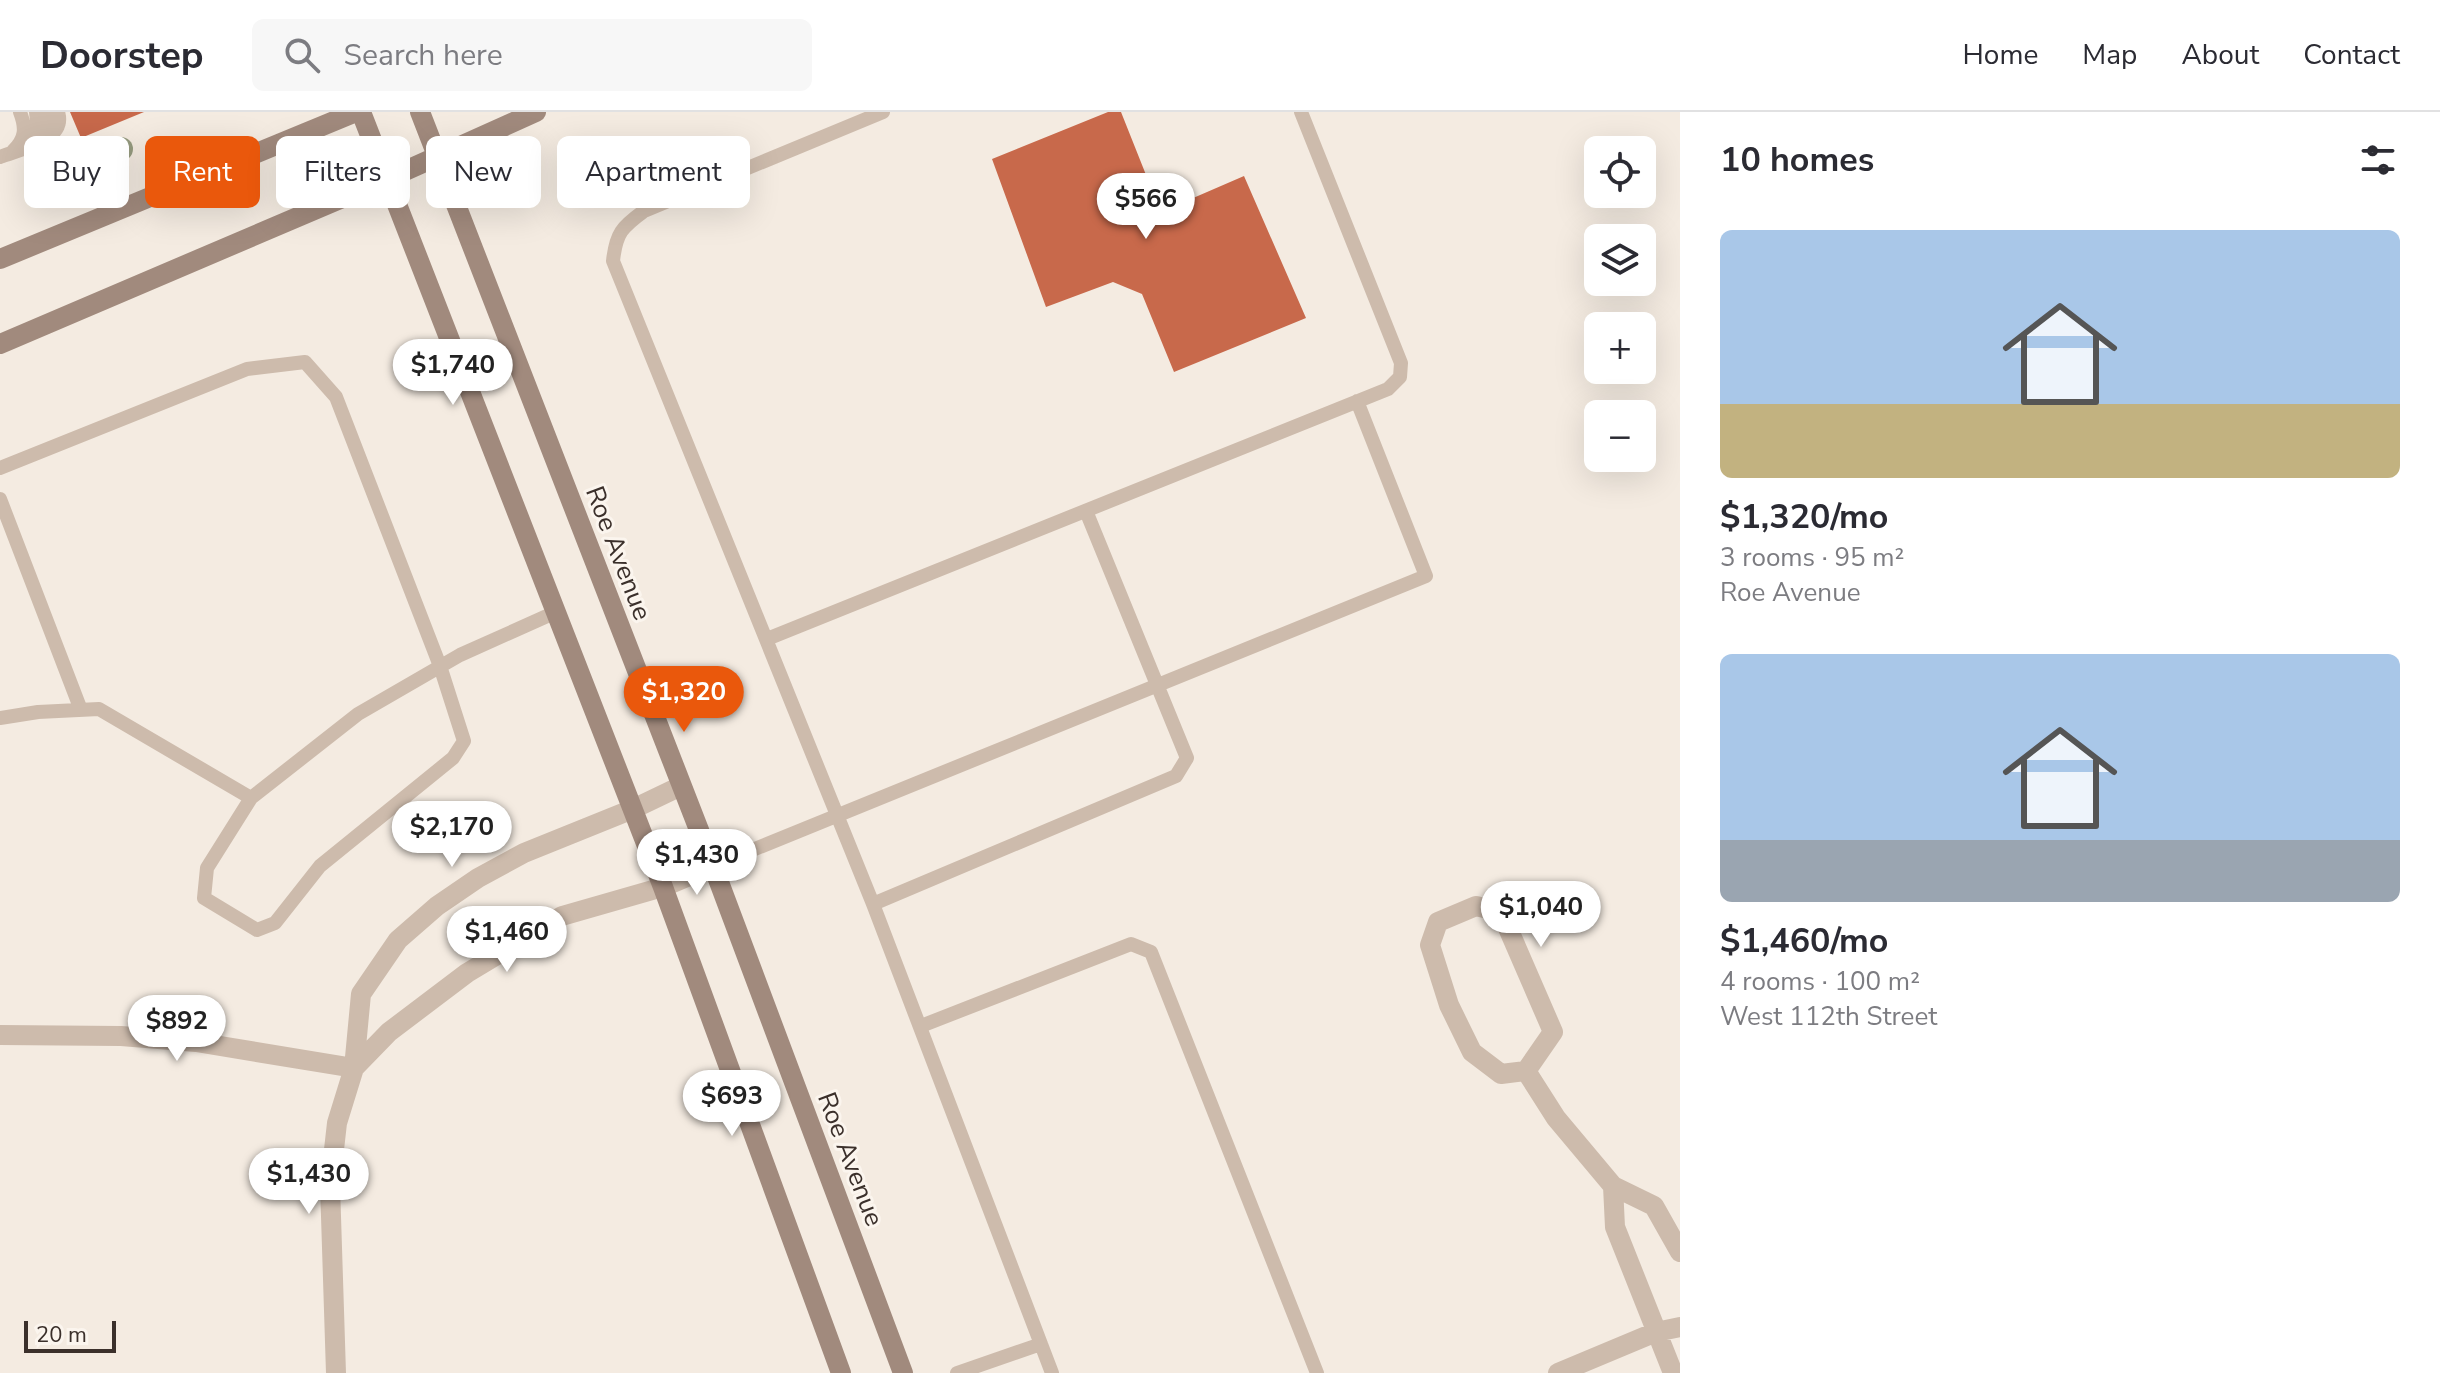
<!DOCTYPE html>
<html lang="en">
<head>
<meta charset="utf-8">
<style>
	body { margin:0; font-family:"Nunito Sans",sans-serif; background:#f7f7f7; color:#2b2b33; height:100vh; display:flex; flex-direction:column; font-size:30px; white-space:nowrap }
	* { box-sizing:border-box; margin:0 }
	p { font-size:26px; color:#7c7c81 }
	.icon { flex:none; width:44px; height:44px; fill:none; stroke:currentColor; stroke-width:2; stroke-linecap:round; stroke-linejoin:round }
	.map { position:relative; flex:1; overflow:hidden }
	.panel { display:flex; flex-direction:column; background:#fff; width:760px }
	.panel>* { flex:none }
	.hud { position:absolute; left:24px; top:24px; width:760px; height:72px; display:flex; gap:16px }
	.buttons { position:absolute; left:1584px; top:24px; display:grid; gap:16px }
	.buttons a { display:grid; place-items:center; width:72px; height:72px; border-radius:12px; background:#fff; box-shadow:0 8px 32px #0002; font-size:40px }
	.scale { position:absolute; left:24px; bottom:20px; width:92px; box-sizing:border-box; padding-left:8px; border:4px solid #3b302b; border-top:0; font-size:22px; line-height:28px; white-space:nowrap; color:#3b302b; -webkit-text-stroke:6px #fbf5ee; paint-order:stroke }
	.price { position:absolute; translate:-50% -68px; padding:0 18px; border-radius:28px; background:#fff; color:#222; font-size:26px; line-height:52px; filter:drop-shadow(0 2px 4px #0008) }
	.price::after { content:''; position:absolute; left:50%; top:48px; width:24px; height:18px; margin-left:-12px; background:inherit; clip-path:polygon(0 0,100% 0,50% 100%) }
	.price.on { background:#ea580c; color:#fff }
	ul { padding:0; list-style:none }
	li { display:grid; align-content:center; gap:16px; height:424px; padding:0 40px }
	li span { display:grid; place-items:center; height:248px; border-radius:12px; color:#555 }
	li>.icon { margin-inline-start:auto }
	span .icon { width:144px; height:144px; fill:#fffc; stroke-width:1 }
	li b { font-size:34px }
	h2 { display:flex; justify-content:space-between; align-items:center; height:96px; padding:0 40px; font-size:34px }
	.pill { padding:0 28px; border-radius:12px; background:#fff; box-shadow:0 8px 32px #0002; font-size:28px; line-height:72px }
	.pill.on { background:#ea580c; color:#fff }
	header { display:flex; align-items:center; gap:48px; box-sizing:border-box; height:112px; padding:0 40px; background:#fff; border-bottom:2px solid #e1e1e2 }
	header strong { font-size:38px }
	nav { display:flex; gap:44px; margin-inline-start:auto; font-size:28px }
	.search { width:560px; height:72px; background:#f7f7f7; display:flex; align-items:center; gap:20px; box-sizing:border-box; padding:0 28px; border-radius:12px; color:#7c7c81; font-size:30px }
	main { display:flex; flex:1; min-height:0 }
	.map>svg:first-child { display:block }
	.building { fill:#c8694b }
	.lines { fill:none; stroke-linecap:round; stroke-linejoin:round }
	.service { stroke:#cdbbac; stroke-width:14 }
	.minor { stroke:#cdbbac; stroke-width:20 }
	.secondary { stroke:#a18a7d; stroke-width:20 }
	.tree { fill:#969b7f }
	.labels { text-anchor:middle; stroke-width:6; stroke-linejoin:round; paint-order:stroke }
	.street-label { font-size:26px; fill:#3b302b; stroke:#fbf5ee }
</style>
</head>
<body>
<header>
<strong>Doorstep</strong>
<div class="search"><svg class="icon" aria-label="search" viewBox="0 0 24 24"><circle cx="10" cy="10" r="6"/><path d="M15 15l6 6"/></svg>Search here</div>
<nav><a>Home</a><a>Map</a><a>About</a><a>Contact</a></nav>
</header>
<main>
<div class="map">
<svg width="1680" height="1261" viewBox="0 0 1680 1261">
	<rect width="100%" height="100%" fill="#f4ebe1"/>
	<path class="building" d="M 70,0 L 144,0 L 81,26 Z
		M 1108,0 L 1121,0 L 1154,83 L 1147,94 L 1176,104 L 1177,93 L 1244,64 L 1306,206 L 1174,260 L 1142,182 L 1113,170 L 1046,195 L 992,47 Z"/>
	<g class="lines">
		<path class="service" d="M 883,0 L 644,99 C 622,115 616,121 613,149 L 873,792 L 1052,1261
			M 30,26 L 37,9 L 36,0
			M 32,29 L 48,11 L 47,0
			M 13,39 C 26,26 26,16 20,0
			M 0,45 C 20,37 67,29 58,0
			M 0,356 L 247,257 L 305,250 L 336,285 L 440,554 L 464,629 L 453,646 L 320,754 L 275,811 L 257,818 L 204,786 L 207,756 L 251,686
			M 0,387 L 81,598
			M 767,527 L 1388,277 L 1400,265 L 1401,251 L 1301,0
			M 0,606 L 38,600 L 99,597 L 251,686 L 358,602 L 460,543 L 556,500
			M 713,754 L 1426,464 L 1357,289
			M 873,792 L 1176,664 L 1187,646 L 1086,399
			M 921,914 L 1131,832 L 1151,840 L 1317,1261
			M 957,1261 L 1041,1232"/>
		<path class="minor" d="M 1476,794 L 1501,800 L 1553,920 L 1526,959 L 1501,962 L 1472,940 L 1449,893 L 1430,833 L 1438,810 Z
			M 0,923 L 121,924 L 196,930 L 354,956
			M 354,956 L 389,920 L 467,861 L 562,804 L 663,775 L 713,754
			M 1526,959 L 1556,1006 L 1613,1074 L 1654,1094 L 1680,1140
			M 1613,1074 L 1615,1115 L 1673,1261
			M 336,1261 L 330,1073 L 337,1011 L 354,956 L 361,882 L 398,828 L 437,794 L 478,766 L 524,741 L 633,697 L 681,674
			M 1558,1261 L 1656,1220 L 1680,1215"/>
		<path class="secondary" d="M 361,0 L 663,775 L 841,1261
			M 420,0 L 713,754 L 903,1261
			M 0,147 L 356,0
			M 0,232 L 387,67 L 536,0"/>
	</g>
	<circle class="tree" cx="121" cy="37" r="12"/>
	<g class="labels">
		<g class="street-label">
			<text transform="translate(619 441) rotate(69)" y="9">Roe Avenue</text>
			<text transform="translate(851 1047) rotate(69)" y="9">Roe Avenue</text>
		</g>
	</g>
</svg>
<div class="buttons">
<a><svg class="icon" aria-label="locate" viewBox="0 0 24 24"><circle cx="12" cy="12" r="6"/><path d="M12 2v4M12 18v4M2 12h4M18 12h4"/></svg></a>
<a><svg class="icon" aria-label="layers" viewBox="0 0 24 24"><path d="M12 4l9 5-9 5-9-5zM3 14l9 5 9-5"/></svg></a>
<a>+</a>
<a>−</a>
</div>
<div class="scale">20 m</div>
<b class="price" style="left:1146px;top:129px">$566</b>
<b class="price" style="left:453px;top:295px">$1,740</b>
<b class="price on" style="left:684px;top:622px">$1,320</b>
<b class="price" style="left:452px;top:757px">$2,170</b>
<b class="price" style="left:697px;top:785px">$1,430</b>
<b class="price" style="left:1541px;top:837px">$1,040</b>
<b class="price" style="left:507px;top:862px">$1,460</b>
<b class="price" style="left:177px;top:951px">$892</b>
<b class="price" style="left:732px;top:1026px">$693</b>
<b class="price" style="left:309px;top:1104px">$1,430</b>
<div class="hud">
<a class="pill">Buy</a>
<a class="pill on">Rent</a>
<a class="pill">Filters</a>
<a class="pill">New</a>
<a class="pill">Apartment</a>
</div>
</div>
<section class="panel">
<h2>10 homes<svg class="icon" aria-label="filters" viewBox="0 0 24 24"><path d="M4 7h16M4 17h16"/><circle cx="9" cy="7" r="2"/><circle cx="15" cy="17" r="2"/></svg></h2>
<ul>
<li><span style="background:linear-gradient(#a9c7e8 70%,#c2b280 0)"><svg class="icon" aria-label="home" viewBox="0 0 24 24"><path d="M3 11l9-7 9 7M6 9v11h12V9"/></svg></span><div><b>$1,320/mo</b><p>3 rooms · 95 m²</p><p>Roe Avenue</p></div></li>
<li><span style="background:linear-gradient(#a9c7e8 75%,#9aa5b1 0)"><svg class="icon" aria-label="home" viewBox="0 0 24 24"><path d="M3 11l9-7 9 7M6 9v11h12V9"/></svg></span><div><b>$1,460/mo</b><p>4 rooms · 100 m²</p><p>West 112th Street</p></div></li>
</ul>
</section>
</main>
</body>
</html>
